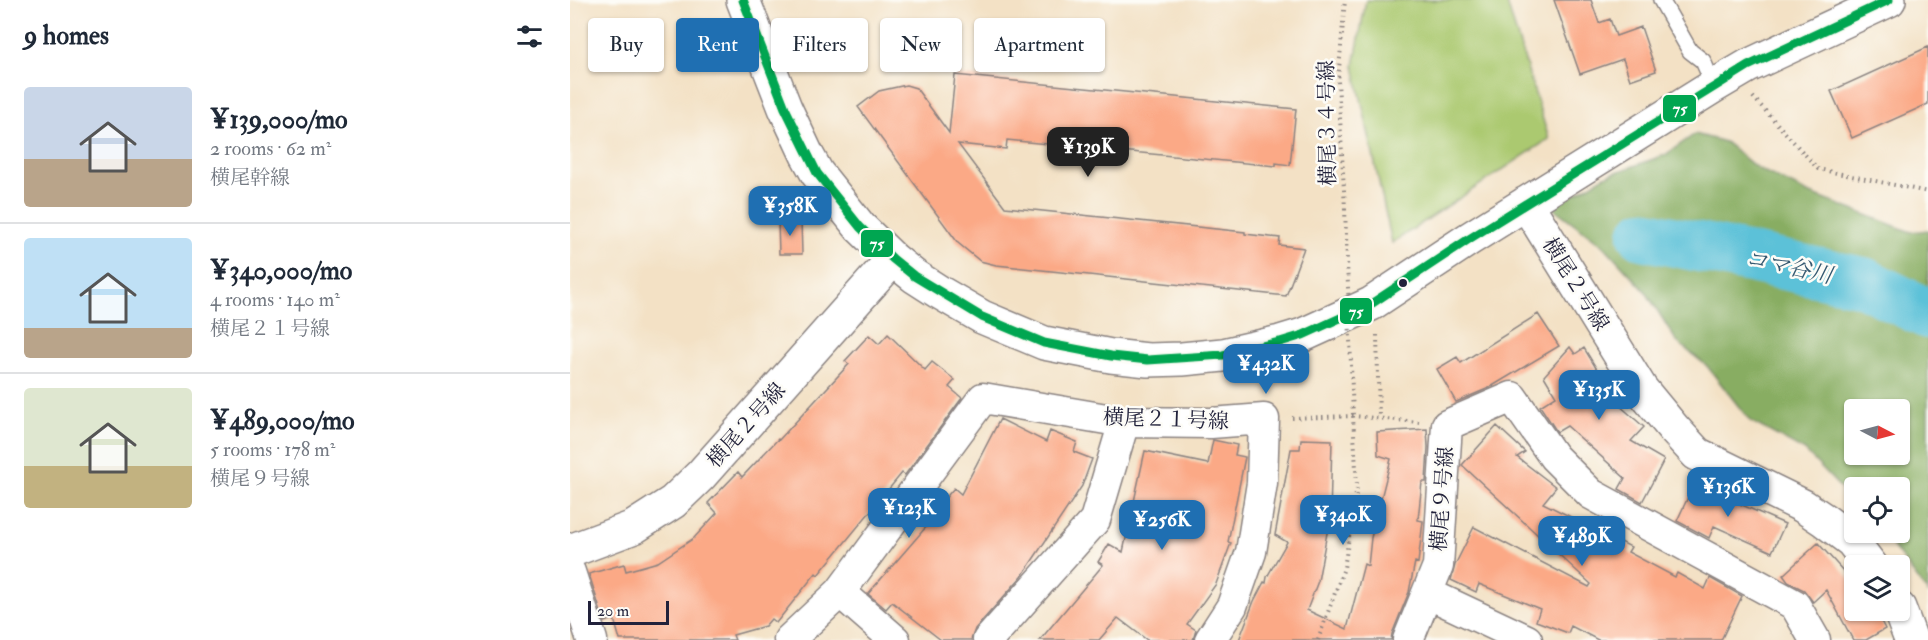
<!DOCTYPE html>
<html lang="en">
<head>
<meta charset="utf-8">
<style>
	body { margin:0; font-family:"IM FELL Double Pica","Noto Serif JP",serif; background:#f6f6f7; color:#1f2937; height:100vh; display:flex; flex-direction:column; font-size:22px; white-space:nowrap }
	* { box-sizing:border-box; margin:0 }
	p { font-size:20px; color:#747a83 }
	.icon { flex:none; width:33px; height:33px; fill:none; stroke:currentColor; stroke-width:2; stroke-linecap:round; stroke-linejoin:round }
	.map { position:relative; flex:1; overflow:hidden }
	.side { display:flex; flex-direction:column; background:#fff; width:570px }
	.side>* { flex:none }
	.top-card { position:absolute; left:18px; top:18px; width:570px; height:54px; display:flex; gap:12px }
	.needle { width:39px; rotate:96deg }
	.tools { position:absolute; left:1274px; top:399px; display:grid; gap:12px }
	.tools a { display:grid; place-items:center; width:66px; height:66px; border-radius:6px; background:#fff; box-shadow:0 2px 4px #0004; font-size:30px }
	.scale { position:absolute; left:18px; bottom:15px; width:81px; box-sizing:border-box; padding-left:6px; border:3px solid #22223b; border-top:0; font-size:16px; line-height:21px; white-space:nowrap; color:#22223b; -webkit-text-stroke:4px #fdfcf7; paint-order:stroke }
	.price { position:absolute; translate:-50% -51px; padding:0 14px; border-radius:12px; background:#1f6fb2; color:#fff; font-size:20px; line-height:39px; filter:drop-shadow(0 2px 3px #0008) }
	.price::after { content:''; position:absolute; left:50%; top:36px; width:18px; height:14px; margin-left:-9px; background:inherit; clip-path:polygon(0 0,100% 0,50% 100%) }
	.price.current { background:#222; color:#fff }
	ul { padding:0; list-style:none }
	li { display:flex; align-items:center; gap:18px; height:150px; padding:0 24px }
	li+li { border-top:2px solid #e0e1e3 }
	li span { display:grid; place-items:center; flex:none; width:168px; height:120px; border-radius:6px; color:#555 }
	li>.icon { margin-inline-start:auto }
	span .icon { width:72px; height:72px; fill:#fffc; stroke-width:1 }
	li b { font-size:26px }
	h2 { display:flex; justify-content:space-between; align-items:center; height:72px; padding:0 24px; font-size:26px }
	.pill { padding:0 21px; border-radius:6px; background:#fff; box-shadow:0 2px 4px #0004; font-size:21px; line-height:54px }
	.pill.current { background:#1f6fb2; color:#fff }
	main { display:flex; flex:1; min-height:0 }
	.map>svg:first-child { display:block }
	.green { fill:#abc970; stroke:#667656; stroke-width:1.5 }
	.forest { fill:#88ad62; stroke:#55684e; stroke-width:1.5; fill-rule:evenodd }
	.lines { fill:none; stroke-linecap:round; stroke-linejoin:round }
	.river { stroke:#5bc1d8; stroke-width:50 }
	.building { fill:#fba986 }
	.service-casing { stroke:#8a8280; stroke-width:18 }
	.minor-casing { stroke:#8a8280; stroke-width:33 }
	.tertiary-casing { stroke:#8a8280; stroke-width:36 }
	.path { stroke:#8a8280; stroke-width:4; stroke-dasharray:1.5 4.5; stroke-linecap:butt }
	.service { stroke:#fff; stroke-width:15 }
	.minor { stroke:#fff; stroke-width:30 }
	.tertiary { stroke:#fff; stroke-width:33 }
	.path-bridge { stroke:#8a8280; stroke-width:4; stroke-dasharray:1.5 4.5; stroke-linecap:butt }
	.bus-1-casing { stroke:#fdfcf7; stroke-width:14 }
	.bus-1 { stroke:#00a651; stroke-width:9 }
	.bus-dot { fill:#22223b; stroke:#fdfcf7; stroke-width:2 }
	.labels { text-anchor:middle; stroke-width:5; stroke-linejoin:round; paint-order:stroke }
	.street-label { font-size:21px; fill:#22223b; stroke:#fdfcf7 }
	.water-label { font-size:22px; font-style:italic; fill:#365a72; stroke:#fdfcf7 }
	.line-badge { stroke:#fdfcf7; stroke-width:2 }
	.badge-label { font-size:16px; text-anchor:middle; font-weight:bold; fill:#fff }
</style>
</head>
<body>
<main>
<section class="side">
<h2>9 homes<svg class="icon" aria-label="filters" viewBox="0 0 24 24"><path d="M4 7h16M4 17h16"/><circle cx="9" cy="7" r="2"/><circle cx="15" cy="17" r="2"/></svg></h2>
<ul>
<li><span style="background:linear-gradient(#c9d6e8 60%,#b9a48a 0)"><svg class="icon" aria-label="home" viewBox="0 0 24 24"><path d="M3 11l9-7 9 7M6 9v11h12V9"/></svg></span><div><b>¥139,000/mo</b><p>2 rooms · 62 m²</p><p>横尾幹線</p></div></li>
<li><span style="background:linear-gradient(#bfe0f5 75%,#b9a48a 0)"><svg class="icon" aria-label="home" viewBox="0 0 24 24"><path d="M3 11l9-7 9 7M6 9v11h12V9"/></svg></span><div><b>¥340,000/mo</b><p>4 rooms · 140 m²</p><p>横尾２１号線</p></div></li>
<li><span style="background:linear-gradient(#dfe7d0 65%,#c2b280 0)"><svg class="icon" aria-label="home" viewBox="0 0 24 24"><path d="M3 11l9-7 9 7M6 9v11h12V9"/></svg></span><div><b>¥489,000/mo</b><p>5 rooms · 178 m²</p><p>横尾９号線</p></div></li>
</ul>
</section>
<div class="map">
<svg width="1358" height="640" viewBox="0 0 1358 640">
	<rect width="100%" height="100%" fill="#fdfcf7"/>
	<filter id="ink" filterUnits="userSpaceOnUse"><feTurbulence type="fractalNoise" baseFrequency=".0167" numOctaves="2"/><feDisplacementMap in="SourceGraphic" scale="12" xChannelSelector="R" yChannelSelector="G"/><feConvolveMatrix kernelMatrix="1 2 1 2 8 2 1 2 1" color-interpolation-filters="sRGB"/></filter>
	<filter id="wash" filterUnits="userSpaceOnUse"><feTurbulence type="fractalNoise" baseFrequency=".008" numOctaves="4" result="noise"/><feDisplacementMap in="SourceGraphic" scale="24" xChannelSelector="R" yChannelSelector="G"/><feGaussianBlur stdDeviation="1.35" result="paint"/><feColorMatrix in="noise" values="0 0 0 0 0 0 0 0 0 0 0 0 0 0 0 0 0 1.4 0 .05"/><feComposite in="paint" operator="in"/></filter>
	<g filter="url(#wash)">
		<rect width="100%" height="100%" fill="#f3e1c5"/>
		<path class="green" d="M 796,0 L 936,0 L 979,139 L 822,243 L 784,66 Z"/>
		<path class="forest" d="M 1125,134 L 1155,142 L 1187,168 L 1238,193 L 1341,232 L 1358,230 L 1358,593 L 1313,533 L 1329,532 L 1329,488 L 1284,488 L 1284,502 L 1235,451 L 1180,421 L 1137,366 L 1107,342 L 1076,292 L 1034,246 L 982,207 L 1035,176 L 1095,155 ZM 1284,410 L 1329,410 L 1329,454 L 1284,454 Z"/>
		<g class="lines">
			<path class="river" d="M 1073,235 L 1293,282 L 1358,314"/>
		</g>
		<g id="blocks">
			<path class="building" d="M 984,0 L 1021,0 L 1029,23 L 1040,19 L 1046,36 L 1071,27 L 1086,71 L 1060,80 L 1053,59 L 1010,74 Z
				M 1358,47 L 1358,104 L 1282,138 L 1261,91 Z
				M 385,75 L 726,109 L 720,165 L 706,163 L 706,166 L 437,140 L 436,149 L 388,144 L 435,207 L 675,232 L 675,234 L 710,238 L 709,245 L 734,248 L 716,296 L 426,265 L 410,261 L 388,243 L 288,107 L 309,91 L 336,85 L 346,88 L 379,133 Z
				M 208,220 L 231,220 L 232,254 L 209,254 Z
				M 968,314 L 989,346 L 919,388 L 886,402 L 867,369 L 887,357 L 891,363 Z
				M 318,334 L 355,370 L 362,362 L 385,380 L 379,387 L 392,398 L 335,475 L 332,473 L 248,575 L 246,573 L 206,623 L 201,619 L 195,626 L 163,635 L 165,640 L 50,640 L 44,619 L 34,622 L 19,574 L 54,564 L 56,571 L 88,562 L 124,538 L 147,513 L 138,503 L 168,472 L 172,477 L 208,439 L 209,440 L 279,364 L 275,361 L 299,335 L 309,344 Z
				M 1000,347 L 1005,354 L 1014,348 L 1048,404 L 1074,427 L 1061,441 L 1094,460 L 1072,502 L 1049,489 L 1055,478 L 997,426 L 987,432 L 970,406 L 986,396 L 974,376 Z
				M 430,419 L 476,442 L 480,431 L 507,442 L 504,452 L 522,459 L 512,486 L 452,576 L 405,629 L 401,640 L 371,640 L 322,602 L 316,609 L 298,594 L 363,519 L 360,516 L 384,488 L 391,494 Z
				M 927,426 L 955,452 L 947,457 L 986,487 L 973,503 L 1061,547 L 1058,552 L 1105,577 L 1107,573 L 1135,589 L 1140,578 L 1172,596 L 1151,640 L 1028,640 L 1001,626 L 998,633 L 966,621 L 970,609 L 909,584 L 906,592 L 881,580 L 885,565 L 904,527 L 1019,587 L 1021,584 L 892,465 Z
				M 857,429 L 858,447 L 856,482 L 852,482 L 848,520 L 853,521 L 848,563 L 845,562 L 839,592 L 822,634 L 821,640 L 669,640 L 684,601 L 694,582 L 696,583 L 697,577 L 717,542 L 705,535 L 721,449 L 730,449 L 731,439 L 762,440 L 760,517 L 748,581 L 737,610 L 777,629 L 794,564 L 798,566 L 801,538 L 821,459 L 808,455 L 807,432 Z
				M 643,440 L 667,445 L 665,455 L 675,457 L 658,542 L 661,543 L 646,584 L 617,624 L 626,630 L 623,640 L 577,640 L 548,618 L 529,640 L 470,640 L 533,565 L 528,562 L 539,544 L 553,552 L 575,451 L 638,464 Z
				M 1125,482 L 1157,496 L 1156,498 L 1215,524 L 1202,552 L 1144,526 L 1139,538 L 1107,521 Z
				M 1248,543 L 1284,583 L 1284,610 L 1305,610 L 1315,629 L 1296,640 L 1283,640 L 1256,590 L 1243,602 L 1234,590 L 1218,582 L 1213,575 Z"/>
		</g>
	</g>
	<g filter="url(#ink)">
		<use href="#blocks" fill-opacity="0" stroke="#8a8280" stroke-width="1.5"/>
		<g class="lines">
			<g class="service-casing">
				<path id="service" d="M 1091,0 L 1120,51 L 1133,61 L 1144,86"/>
			</g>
			<g class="minor-casing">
				<path id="minor" d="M 0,572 L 22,640
					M 270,592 L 325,640
					M 857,593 L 957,640
					M 219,640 L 270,592 L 413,398 L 554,422 L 641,423 L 694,419 L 692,483 L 681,552 L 662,606 L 640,640
					M 418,640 L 525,520 L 554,422
					M 838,640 L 868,566 L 877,425 L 942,397 L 984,457 L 1021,494 L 1225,605 L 1245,640"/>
			</g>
			<g class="tertiary-casing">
				<path id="tertiary" d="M 173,0 L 215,108 L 237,155 L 247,173 L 290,227 L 323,259 L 344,276 L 369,292 L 412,317 L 474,343 L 541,356 L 578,360 L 612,359 L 653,355 L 710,342 L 733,335 L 801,304 L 899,239 L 1144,86 L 1178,66 L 1319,0
					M 956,203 L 1071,389 L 1104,429 L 1127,454 L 1233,506 L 1254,520 L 1282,541 L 1301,566
					M 0,551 L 64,527 L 103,502 L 131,475 L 323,259
					M 1329,608 L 1341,640"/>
			</g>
			<path class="path" d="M 1183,97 L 1248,169 L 1358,192
				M 775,209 L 768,81 L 775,0
				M 807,335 L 809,418
				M 722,418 L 783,416 L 849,422
				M 748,640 L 774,568 L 787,487 L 783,416"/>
			<use href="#service" class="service"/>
			<use href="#minor" class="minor"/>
			<use href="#tertiary" class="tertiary"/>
			<path class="path-bridge" d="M 775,209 L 783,416"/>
			<g class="bus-1-casing">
				<path id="bus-1" d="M 173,0 L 215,108 L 247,173 L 290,227 L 323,259 L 344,276 L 412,317 L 474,343 L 541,356 L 578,360 L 653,355 L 710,342 L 733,335 L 801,304 L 899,239 L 1178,66 L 1319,0"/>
			</g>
			<use href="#bus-1" class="bus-1"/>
		</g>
	</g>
	<circle class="bus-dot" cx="833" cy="283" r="5"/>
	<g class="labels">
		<g class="street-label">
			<text transform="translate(757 123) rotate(-91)" y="7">横尾３４号線</text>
			<text transform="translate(1006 284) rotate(58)" y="7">横尾２号線</text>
			<text transform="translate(596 419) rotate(2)" y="7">横尾２１号線</text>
			<text transform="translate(176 425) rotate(-48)" y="7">横尾２号線</text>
			<text transform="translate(872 499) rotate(-86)" y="7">横尾９号線</text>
		</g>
		<g class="water-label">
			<text transform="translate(1219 266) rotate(12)" y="8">コマ谷川</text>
		</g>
	</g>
	<g class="line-badge">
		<rect x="1092" y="94" width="35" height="29" rx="6" fill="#00a651"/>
		<rect x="290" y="229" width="34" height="29" rx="6" fill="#00a651"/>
		<rect x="769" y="297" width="34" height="28" rx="6" fill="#00a651"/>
	</g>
	<g class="badge-label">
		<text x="1110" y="114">75</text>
		<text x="307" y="249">75</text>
		<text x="786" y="317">75</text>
	</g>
</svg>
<div class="tools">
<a><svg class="needle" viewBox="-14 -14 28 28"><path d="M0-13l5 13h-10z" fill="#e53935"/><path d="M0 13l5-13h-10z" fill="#747a83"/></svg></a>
<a><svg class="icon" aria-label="locate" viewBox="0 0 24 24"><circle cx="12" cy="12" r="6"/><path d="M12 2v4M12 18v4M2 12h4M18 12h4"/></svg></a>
<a><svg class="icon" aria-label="layers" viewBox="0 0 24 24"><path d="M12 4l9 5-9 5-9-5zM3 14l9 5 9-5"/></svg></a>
</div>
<div class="scale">20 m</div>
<b class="price current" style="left:518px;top:178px">¥139K</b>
<b class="price" style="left:220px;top:237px">¥358K</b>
<b class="price" style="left:696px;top:395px">¥432K</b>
<b class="price" style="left:1029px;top:421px">¥135K</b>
<b class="price" style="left:1158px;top:518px">¥136K</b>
<b class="price" style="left:339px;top:539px">¥123K</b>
<b class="price" style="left:773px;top:546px">¥340K</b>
<b class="price" style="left:592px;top:551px">¥256K</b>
<b class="price" style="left:1012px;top:567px">¥489K</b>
<div class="top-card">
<a class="pill">Buy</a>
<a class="pill current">Rent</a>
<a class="pill">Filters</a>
<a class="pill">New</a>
<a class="pill">Apartment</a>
</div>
</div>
</main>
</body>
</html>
